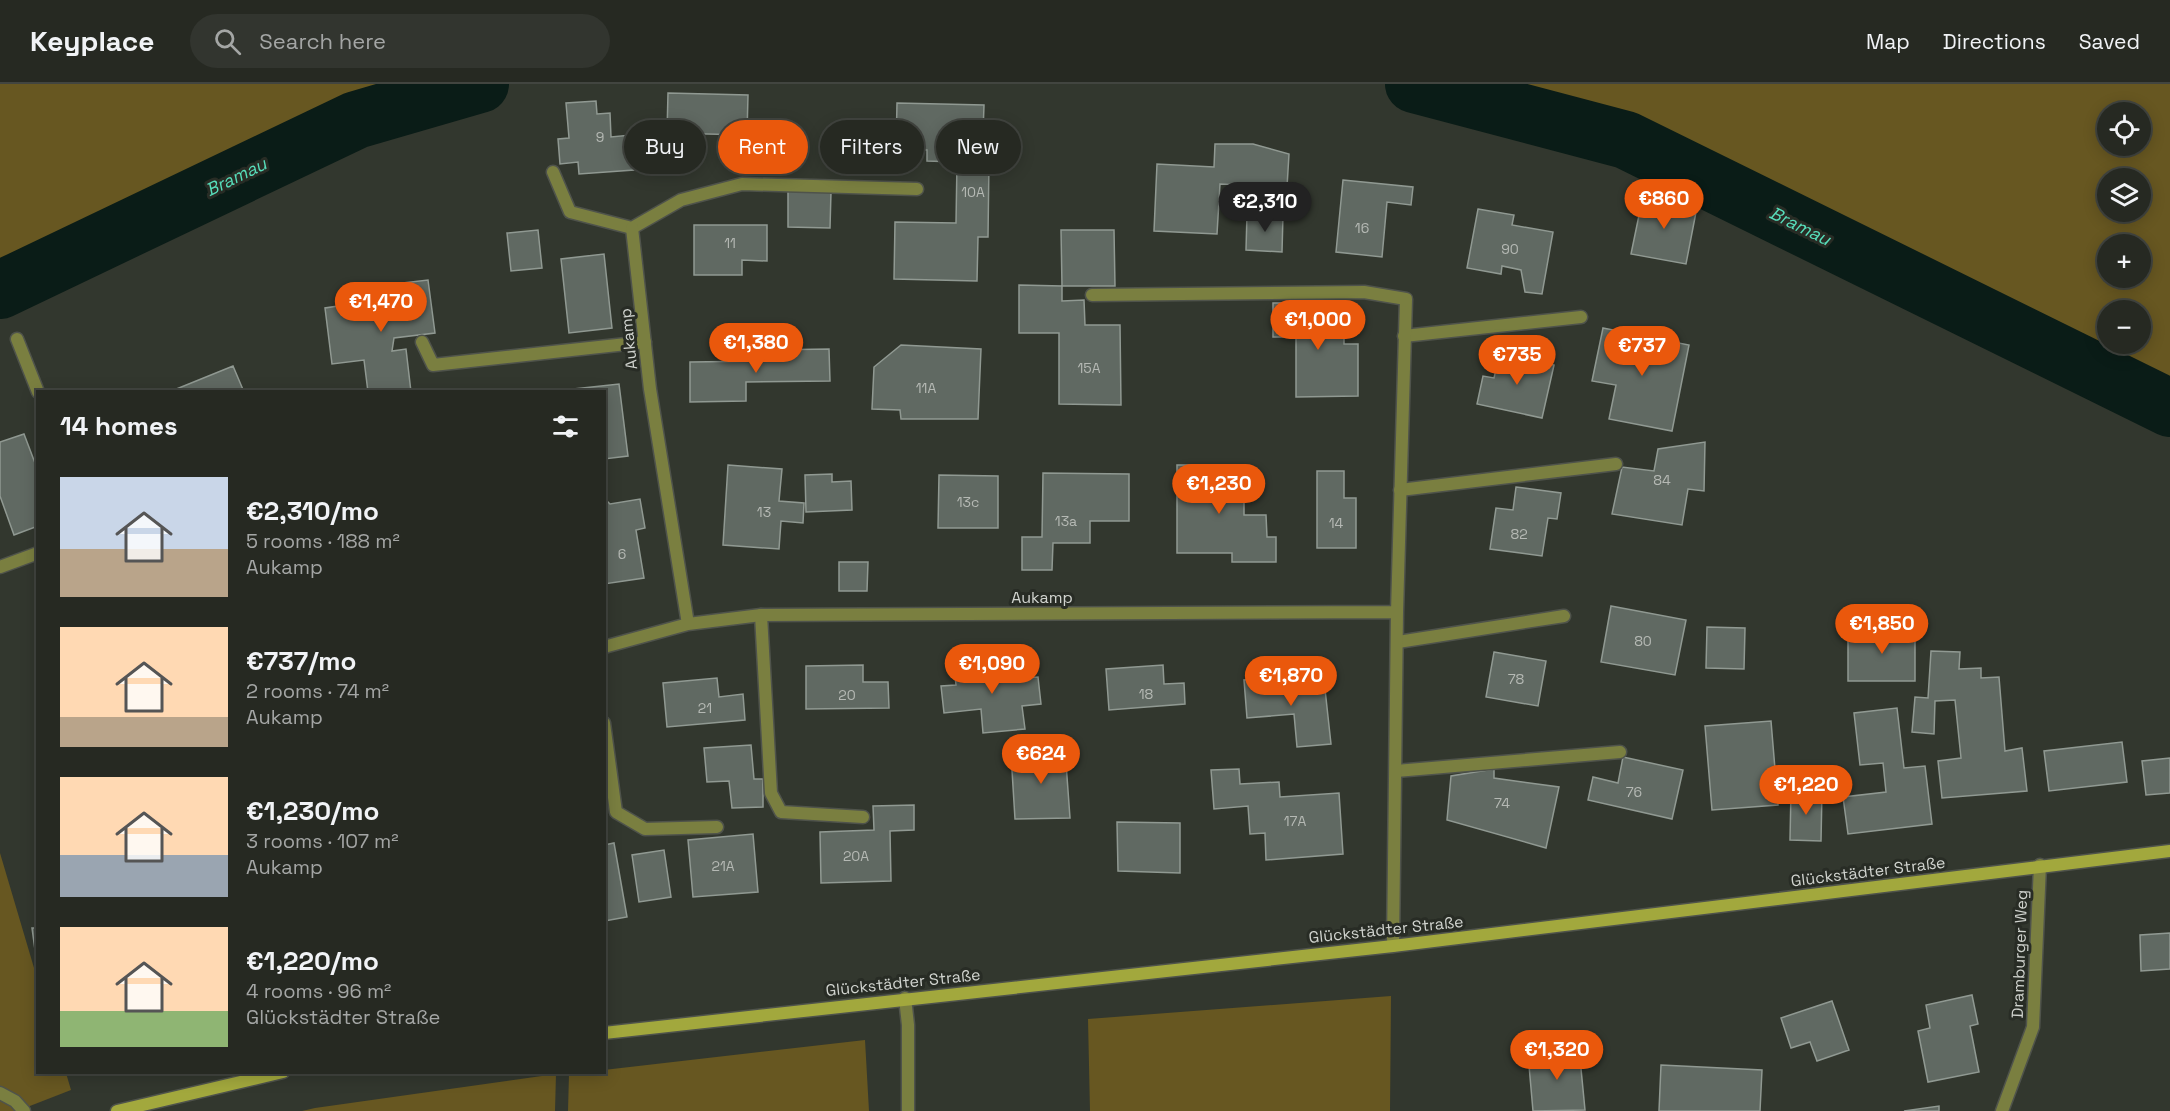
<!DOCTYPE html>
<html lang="en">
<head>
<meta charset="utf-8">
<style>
	body { margin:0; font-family:"Space Grotesk",sans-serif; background:#32352f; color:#f1f3f6; height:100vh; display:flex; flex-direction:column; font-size:22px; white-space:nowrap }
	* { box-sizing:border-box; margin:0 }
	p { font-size:20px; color:#a4a6a5 }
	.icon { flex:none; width:33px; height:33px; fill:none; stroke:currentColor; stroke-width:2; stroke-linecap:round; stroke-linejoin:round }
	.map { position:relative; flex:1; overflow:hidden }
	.drawer { position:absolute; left:36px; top:306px; width:570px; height:684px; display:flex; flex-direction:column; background:#262922; border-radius:0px; box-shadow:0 3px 15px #0003,0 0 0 2px #424540 }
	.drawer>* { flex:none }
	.guide { position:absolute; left:624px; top:36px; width:570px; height:54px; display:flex; gap:12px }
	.controls { position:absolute; left:2097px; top:18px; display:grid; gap:12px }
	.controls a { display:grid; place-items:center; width:54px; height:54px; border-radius:50%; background:#262922; box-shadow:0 3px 15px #0003,0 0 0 2px #424540; font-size:30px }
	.price { position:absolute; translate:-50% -51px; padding:0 14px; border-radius:21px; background:#ea580c; color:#fff; font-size:20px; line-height:39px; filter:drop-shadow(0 2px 3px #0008) }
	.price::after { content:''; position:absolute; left:50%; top:36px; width:18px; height:14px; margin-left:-9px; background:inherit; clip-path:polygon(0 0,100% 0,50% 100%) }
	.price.on { background:#222; color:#fff }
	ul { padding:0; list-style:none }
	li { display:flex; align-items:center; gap:18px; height:150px; padding:0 24px }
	li span { display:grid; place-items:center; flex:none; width:168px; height:120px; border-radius:0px; color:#555 }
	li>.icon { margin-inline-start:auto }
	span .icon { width:72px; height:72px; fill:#fffc; stroke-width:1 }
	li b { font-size:26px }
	h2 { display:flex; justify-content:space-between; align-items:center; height:72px; padding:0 24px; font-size:26px }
	.chip { padding:0 21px; border-radius:27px; background:#262922; box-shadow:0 3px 15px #0003,0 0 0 2px #424540; font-size:21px; line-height:54px }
	.chip.on { background:#ea580c; color:#fff }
	header { display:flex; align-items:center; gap:36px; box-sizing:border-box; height:84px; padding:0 30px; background:#262922; border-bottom:2px solid #424540 }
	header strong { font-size:28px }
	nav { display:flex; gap:33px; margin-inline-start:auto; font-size:21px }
	.search { width:420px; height:54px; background:#32352f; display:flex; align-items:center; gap:15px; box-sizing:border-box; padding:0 21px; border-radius:33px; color:#a4a6a5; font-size:22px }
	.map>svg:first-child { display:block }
	.green { fill:#675721; fill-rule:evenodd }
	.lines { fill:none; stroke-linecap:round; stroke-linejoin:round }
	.river { stroke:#0a1c17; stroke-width:58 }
	.building { fill:#606962; stroke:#909992; stroke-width:1.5 }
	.lane-casing { stroke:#4f534b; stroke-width:15 }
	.street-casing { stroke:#4f534b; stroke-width:15 }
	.secondary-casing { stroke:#4f534b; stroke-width:15 }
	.lane { stroke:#7a7f40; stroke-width:12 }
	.street { stroke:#7a7f40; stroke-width:12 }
	.secondary { stroke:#a2a83d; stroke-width:12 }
	.labels { text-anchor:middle; stroke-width:6; stroke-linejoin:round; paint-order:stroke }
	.number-label { font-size:14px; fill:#b5b9b4 }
	.street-label { font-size:16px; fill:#d1d4cf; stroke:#282c25 }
	.water-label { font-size:18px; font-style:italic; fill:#57debb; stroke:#282c25 }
</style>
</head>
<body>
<header>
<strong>Keyplace</strong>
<div class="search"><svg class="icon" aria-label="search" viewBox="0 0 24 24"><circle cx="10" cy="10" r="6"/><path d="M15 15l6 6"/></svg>Search here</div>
<nav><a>Map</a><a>Directions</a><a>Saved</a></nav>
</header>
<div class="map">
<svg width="2170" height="1027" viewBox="0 0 2170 1027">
	<rect width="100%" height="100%" fill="#32372e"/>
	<path class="green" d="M 0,0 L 454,0 L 352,29 L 0,198 Z
		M 1461,0 L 2170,0 L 2170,317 L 1632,46 ZM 2140,28 L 2140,62 L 2108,62 L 2108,28 ZM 2140,94 L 2140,128 L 2108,128 L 2108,94 ZM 2108,160 L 2140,160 L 2140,194 L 2108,194 ZM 2140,226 L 2140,260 L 2108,260 L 2108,226 Z
		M 0,769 L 37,894 L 38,988 L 66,989 L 71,1006 L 17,1027 L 0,1027 Z
		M 1391,912 L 1390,1027 L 1090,1027 L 1088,935 Z
		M 865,956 L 869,1027 L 568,1027 L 569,990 Z
		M 556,990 L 555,1027 L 302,1027 L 315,1024 Z"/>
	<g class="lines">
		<path class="river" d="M 1414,0 L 1626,56 L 2170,324
			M 0,206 L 356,36 L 480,0"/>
	</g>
	<path class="building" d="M 668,9 L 748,11 L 747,51 L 667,49 Z
		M 596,17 L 597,30 L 610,29 L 611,53 L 631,51 L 634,86 L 579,90 L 578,78 L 560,80 L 558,55 L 569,54 L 566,19 Z
		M 897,19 L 984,21 L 982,79 L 989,79 L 988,153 L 978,153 L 977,197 L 894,195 L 895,138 L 956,139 L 957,78 L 927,77 L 927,66 L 896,65 Z
		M 1215,60 L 1253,60 L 1289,70 L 1287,103 L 1220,100 L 1217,150 L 1154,147 L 1157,80 L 1214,83 Z
		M 1343,96 L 1413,103 L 1411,121 L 1387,118 L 1382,173 L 1336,168 Z
		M 788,107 L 831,108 L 830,144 L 788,143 Z
		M 1643,112 L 1697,123 L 1686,180 L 1631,170 Z
		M 1478,125 L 1514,131 L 1512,141 L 1553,148 L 1542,210 L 1525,208 L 1521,186 L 1502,182 L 1501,190 L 1467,184 Z
		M 1247,130 L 1283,131 L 1282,168 L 1246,166 Z
		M 694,141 L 767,141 L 767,177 L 742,176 L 742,191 L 694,191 Z
		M 538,146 L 542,184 L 511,187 L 507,149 Z
		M 1061,146 L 1114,146 L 1115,202 L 1062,202 Z
		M 604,170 L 612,244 L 569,249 L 561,175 Z
		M 428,196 L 435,249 L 394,254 L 392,267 L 406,265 L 411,308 L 368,308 L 364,276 L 332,280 L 325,224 L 379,216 L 377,202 Z
		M 1019,201 L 1062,202 L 1062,217 L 1084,216 L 1085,241 L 1120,241 L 1121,321 L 1059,320 L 1059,249 L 1019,249 Z
		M 1273,219 L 1322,219 L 1322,238 L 1344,237 L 1344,260 L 1358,260 L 1358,312 L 1296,313 L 1296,253 L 1273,253 Z
		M 1603,244 L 1689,261 L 1672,347 L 1609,335 L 1616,301 L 1592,297 Z
		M 901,261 L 981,265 L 978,335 L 901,335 L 900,326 L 872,325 L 874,283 Z
		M 829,265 L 830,297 L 746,298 L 746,317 L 690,318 L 690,278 L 766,277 L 766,266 Z
		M 1500,269 L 1554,281 L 1542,334 L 1477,320 L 1483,292 L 1494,294 Z
		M 233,282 L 244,308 L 169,308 Z
		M 619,300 L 628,372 L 604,375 L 604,308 L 575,308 L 574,305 Z
		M 24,350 L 38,387 L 38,442 L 14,451 L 0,412 L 0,358 Z
		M 1705,358 L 1704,407 L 1688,405 L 1682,441 L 1612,430 L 1622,383 L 1654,387 L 1658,365 Z
		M 728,381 L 782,385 L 779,417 L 804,419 L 803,439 L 781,437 L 779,465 L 723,461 Z
		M 1177,381 L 1244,381 L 1244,431 L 1266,431 L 1267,453 L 1276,453 L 1276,478 L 1232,478 L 1232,469 L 1177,469 Z
		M 1317,387 L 1344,387 L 1344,414 L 1356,414 L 1356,464 L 1317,464 Z
		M 1043,389 L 1129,390 L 1129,437 L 1090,437 L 1090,459 L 1053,459 L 1052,486 L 1022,486 L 1022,453 L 1042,453 Z
		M 832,390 L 832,398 L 851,397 L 852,426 L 806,428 L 805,391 Z
		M 939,391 L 998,392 L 998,444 L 938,444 Z
		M 1516,403 L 1561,409 L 1557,435 L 1548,434 L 1542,472 L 1490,465 L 1496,424 L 1513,426 Z
		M 604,414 L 610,420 L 640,415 L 645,444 L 636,446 L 644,494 L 604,500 Z
		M 839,478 L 868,478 L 867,507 L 839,507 Z
		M 1611,522 L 1686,536 L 1675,591 L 1601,578 Z
		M 1707,543 L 1745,544 L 1744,585 L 1706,584 Z
		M 1915,545 L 1915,597 L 1848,597 L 1848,546 Z
		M 1931,567 L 1960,568 L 1959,585 L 1981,584 L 1981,594 L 1999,593 L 2005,667 L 2022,664 L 2027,707 L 1942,714 L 1938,677 L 1961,674 L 1955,616 L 1935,617 L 1934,650 L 1912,648 L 1915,613 L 1928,614 Z
		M 1494,568 L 1546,577 L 1538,622 L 1486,613 Z
		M 1011,577 L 1012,595 L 1038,593 L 1041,620 L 1022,622 L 1025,645 L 983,649 L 981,625 L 944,629 L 941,602 L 956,601 L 954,582 Z
		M 863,581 L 863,598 L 888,598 L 889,624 L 806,625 L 806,582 Z
		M 1163,581 L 1164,600 L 1184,599 L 1185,620 L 1109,626 L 1106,585 Z
		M 1301,591 L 1303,607 L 1325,605 L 1331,660 L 1297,663 L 1294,630 L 1247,634 L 1244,596 Z
		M 717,594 L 719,613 L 743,610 L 745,636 L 667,643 L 663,599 Z
		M 1897,624 L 1904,684 L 1925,682 L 1932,740 L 1848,750 L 1843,713 L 1886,708 L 1883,679 L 1860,681 L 1854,629 Z
		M 1771,637 L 1778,721 L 1712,726 L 1705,642 Z
		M 2122,658 L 2127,698 L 2049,707 L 2044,667 Z
		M 751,661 L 754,695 L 763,695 L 763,723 L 732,724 L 729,697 L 707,698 L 704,664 Z
		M 1065,665 L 1070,734 L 1015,735 L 1011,670 Z
		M 1623,673 L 1683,686 L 1672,735 L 1588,716 L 1593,693 L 1618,699 Z
		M 2170,674 L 2170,709 L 2146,711 L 2142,677 Z
		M 1239,685 L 1240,700 L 1279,698 L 1280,713 L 1339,709 L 1343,770 L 1266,776 L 1265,749 L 1250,750 L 1248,722 L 1214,725 L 1211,686 Z
		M 1494,685 L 1494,694 L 1559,703 L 1546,764 L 1447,736 L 1451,692 Z
		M 1791,707 L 1822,707 L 1821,757 L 1790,756 Z
		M 914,721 L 914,746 L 890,747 L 891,797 L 821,799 L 820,748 L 874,746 L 873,722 Z
		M 1117,738 L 1180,739 L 1180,789 L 1118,787 Z
		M 753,750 L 758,808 L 693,813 L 688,756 Z
		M 614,759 L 627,833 L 604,837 L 604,761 Z
		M 664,766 L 671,813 L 639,818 L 632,771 Z
		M 32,844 L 38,844 L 38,888 Z
		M 2170,849 L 2170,885 L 2141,887 L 2140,851 Z
		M 1972,911 L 1978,940 L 1970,942 L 1979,988 L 1928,998 L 1918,947 L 1930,944 L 1926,921 Z
		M 1832,917 L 1849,966 L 1817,977 L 1810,958 L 1791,964 L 1781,934 Z
		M 1579,964 L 1585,1026 L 1533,1027 L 1528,970 Z
		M 1661,981 L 1762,986 L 1760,1027 L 1659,1027 Z
		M 1939,1022 L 1939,1027 L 1904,1027 Z"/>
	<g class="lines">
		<g class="lane-casing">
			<path id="lane" d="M 553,88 L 570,128 L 632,144 L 681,116 L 742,100 L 917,105
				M 1404,252 L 1581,233
				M 422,258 L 433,281 L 645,258
				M 1400,406 L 1616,380
				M 0,483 L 38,469
				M 761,531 L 771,709 L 781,728 L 863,733
				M 1398,558 L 1564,532
				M 604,639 L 616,728 L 645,745 L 717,743
				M 1396,687 L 1620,668
				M 905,914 L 908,941 L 908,1027"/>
		</g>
		<g class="street-casing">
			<path id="street" d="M 632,144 L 650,305 L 688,540 L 761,531 L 1397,528
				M 1092,211 L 1364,208 L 1406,215 L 1397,528 L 1393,862
				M 17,255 L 38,308
				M 604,563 L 688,540
				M 0,1009 L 15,1017 L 24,1027
				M 2002,1027 L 2033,943 L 2040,781"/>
		</g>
		<g class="secondary-casing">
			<path id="secondary" d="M 604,949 L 1393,862 L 2170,767
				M 117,1027 L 283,988"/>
		</g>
		<use href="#lane" class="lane"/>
		<use href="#street" class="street"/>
		<use href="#secondary" class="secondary"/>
	</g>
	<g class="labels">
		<g class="number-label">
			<text x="600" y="58">9</text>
			<text x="973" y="113">10A</text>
			<text x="1362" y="149">16</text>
			<text x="730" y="164">11</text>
			<text x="1510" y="170">90</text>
			<text x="1089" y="289">15A</text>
			<text x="926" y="309">11A</text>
			<text x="1662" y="401">84</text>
			<text x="968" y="423">13c</text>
			<text x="764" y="433">13</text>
			<text x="1066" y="442">13a</text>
			<text x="1336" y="444">14</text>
			<text x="1519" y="455">82</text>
			<text x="622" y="475">6</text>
			<text x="1643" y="562">80</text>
			<text x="1516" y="600">78</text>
			<text x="1146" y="615">18</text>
			<text x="847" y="616">20</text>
			<text x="705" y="629">21</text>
			<text x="1634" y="713">76</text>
			<text x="1502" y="724">74</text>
			<text x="1295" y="742">17A</text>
			<text x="856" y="777">20A</text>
			<text x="723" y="787">21A</text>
		</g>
		<g class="street-label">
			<text transform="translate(628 255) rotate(-96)" y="6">Aukamp</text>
			<text x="1042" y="519">Aukamp</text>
			<text transform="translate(1868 787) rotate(-7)" y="6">Glückstädter Straße</text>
			<text transform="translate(1386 845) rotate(-6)" y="6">Glückstädter Straße</text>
			<text transform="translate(2019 870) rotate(-88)" y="6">Dramburger Weg</text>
			<text transform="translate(903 898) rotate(-6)" y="6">Glückstädter Straße</text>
		</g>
		<g class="water-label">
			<text transform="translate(236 93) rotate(-26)" y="6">Bramau</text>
			<text transform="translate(1800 142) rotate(26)" y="6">Bramau</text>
		</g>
	</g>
</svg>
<div class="controls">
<a><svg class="icon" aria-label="locate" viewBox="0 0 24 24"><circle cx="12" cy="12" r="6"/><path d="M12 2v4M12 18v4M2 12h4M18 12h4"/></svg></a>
<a><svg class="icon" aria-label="layers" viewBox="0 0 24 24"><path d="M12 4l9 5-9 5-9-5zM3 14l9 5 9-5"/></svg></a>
<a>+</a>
<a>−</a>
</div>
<b class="price" style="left:1664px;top:146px">€860</b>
<b class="price on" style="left:1265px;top:149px">€2,310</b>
<b class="price" style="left:381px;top:249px">€1,470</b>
<b class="price" style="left:1318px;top:267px">€1,000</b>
<b class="price" style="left:756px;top:290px">€1,380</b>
<b class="price" style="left:1642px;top:293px">€737</b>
<b class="price" style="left:1517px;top:302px">€735</b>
<b class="price" style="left:1219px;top:431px">€1,230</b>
<b class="price" style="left:1882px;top:571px">€1,850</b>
<b class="price" style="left:992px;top:611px">€1,090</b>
<b class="price" style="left:1291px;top:623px">€1,870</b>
<b class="price" style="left:1041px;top:701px">€624</b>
<b class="price" style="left:1806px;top:732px">€1,220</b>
<b class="price" style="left:1557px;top:997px">€1,320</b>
<div class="guide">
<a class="chip">Buy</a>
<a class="chip on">Rent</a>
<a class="chip">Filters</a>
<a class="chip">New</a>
</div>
<section class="drawer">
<h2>14 homes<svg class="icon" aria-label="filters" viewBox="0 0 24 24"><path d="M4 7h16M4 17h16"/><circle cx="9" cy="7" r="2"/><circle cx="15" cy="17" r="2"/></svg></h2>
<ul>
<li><span style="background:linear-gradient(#c9d6e8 60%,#b9a48a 0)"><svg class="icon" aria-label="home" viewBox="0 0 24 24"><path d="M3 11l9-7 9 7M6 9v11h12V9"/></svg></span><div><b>€2,310/mo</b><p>5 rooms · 188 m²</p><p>Aukamp</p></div></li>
<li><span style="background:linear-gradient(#ffd9b3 75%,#b9a48a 0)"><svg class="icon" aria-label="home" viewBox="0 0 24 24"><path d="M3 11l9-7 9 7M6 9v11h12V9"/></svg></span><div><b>€737/mo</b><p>2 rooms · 74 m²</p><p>Aukamp</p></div></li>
<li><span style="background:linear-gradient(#ffd9b3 65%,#9aa5b1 0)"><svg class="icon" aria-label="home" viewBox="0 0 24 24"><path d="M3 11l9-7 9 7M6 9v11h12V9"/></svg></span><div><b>€1,230/mo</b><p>3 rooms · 107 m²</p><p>Aukamp</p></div></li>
<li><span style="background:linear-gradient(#ffd9b3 70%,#8fb573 0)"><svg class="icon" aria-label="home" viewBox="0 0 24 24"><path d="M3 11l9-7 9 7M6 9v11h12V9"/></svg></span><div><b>€1,220/mo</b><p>4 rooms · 96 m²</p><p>Glückstädter Straße</p></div></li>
</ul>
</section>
</div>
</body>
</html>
